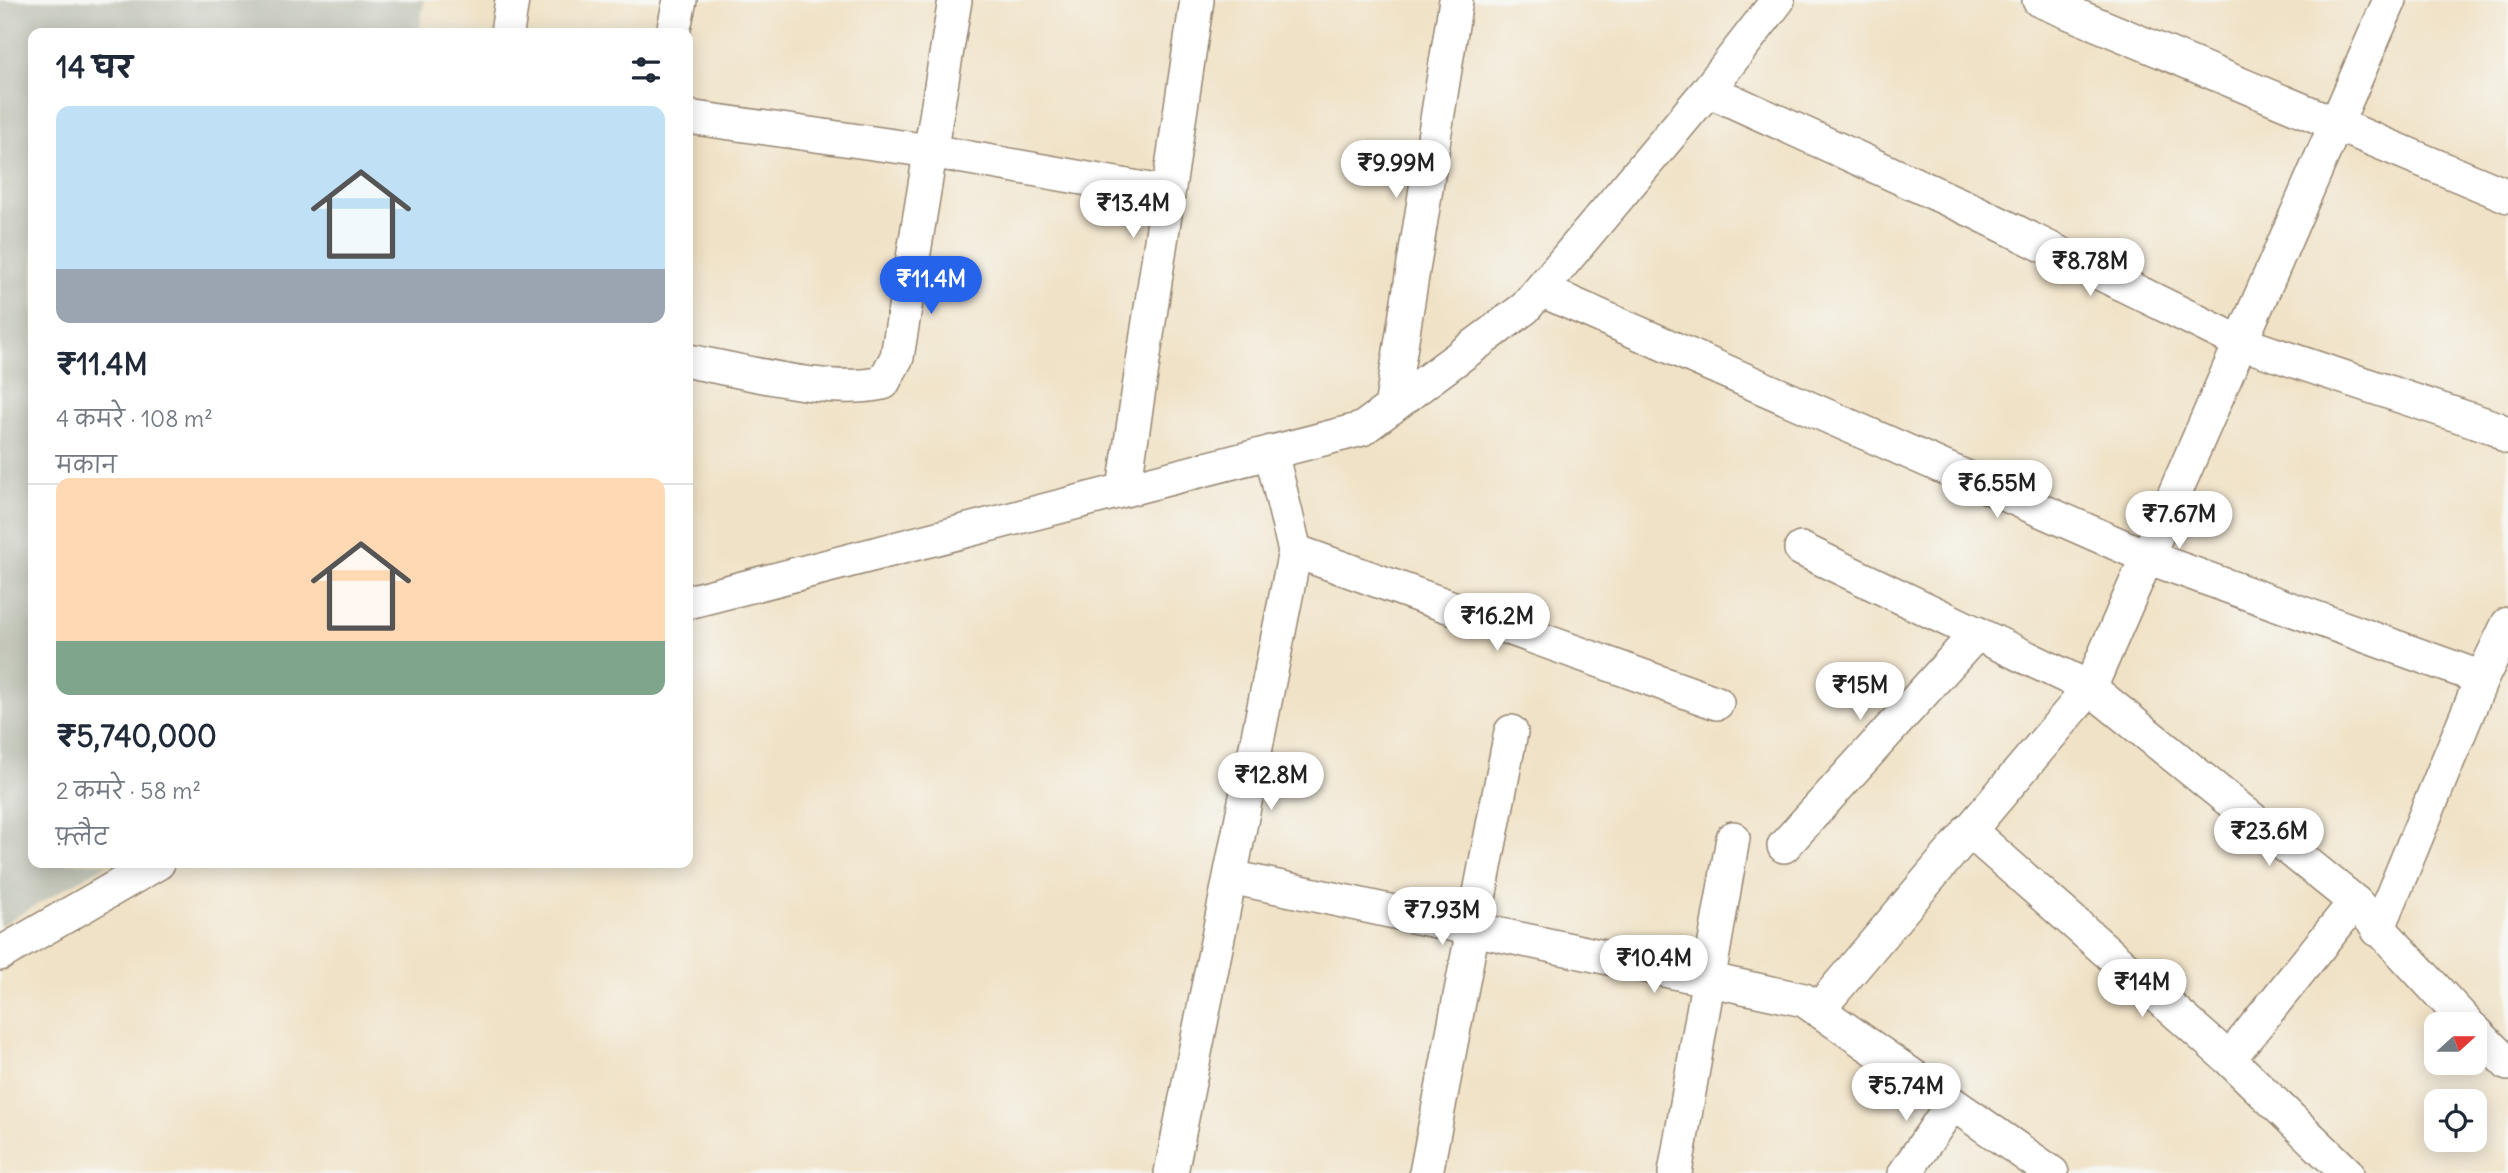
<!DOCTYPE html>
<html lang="hi">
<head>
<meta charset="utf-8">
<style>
	body { margin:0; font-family:Delius,"Playpen Sans Deva",sans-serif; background:#f2f2f3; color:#1f2937; height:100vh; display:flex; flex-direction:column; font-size:26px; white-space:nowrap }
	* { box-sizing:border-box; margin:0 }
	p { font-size:23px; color:#747a83 }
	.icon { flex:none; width:38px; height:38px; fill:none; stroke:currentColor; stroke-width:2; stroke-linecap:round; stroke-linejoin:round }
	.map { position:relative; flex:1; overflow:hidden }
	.sheet { position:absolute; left:28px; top:28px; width:665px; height:840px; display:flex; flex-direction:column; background:#fff; border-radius:14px; box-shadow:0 4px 18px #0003 }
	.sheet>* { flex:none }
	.needle { width:46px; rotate:69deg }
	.buttons { position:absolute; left:2424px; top:1012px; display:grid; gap:14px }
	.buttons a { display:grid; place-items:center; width:63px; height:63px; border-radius:14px; background:#fff; box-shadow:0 4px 18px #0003; font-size:35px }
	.price { position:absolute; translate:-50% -60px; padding:0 16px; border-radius:24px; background:#fff; color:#222; font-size:23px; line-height:46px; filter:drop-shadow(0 2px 4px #0008) }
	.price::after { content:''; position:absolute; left:50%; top:42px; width:21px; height:16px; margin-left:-10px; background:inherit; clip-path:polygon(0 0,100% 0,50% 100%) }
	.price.selected { background:#2563eb; color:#fff }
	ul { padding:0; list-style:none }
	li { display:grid; align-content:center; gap:14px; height:371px; padding:0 28px }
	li+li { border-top:2px solid #e0e1e3 }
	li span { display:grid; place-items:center; height:217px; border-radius:14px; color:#555 }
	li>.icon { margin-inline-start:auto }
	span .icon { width:126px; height:126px; fill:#fffc; stroke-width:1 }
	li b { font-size:30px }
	h2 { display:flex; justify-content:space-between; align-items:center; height:84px; padding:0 28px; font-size:30px }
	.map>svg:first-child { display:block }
	.industrial { fill:#c3c6b9 }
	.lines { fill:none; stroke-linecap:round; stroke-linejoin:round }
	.minor-casing { stroke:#968672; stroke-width:36 }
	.minor { stroke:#fff; stroke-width:33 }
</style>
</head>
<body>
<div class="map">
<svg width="2508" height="1173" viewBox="0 0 2508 1173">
	<rect width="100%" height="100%" fill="#f6f6f2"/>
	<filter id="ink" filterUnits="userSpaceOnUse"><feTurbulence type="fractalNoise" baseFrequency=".0143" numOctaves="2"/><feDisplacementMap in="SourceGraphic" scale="14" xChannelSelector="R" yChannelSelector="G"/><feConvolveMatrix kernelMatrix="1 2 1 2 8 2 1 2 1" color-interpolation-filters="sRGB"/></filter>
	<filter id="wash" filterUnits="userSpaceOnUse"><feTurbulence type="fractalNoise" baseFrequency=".00686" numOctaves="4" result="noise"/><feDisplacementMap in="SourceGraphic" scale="28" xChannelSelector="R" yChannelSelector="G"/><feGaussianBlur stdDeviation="1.57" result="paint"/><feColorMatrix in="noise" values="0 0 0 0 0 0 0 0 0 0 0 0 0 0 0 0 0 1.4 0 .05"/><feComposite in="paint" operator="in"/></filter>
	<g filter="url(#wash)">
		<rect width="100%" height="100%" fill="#f0e2c6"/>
		<path class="industrial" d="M 0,0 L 424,0 L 419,33 L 33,33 L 33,863 L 109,863 L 0,926 Z"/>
	</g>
	<g filter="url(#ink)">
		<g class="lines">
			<g class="minor-casing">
				<path id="minor" d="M 2039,0 L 2508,196
					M 507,33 L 512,0
					M 673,33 L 680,0
					M 1708,90 L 1978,213 L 2241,343 L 2496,428 L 2508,437
					M 688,117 L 930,151 L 1167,193
					M 1541,290 L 2147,557 L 2482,678
					M 688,361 C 745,371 828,395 883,383 L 897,357 L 955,0
					M 1391,408 L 1456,0
					M 1124,489 L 1197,0
					M 1801,549 L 2090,688 L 2355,902 L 2468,1024
					M 1295,551 L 1717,703
					M 688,602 L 1362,429 L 1525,308 L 1708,90 L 1778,0
					M 1969,830 L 2229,1059 L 2347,1173
					M 1784,846 L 1977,633
					M 1231,877 L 1804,1000 L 2052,1173
					M 2378,930 L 2482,678 L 2508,624
					M 0,954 L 158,863
					M 1818,1010 L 2090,688 L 2390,0
					M 2474,1030 L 2508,1064
					M 2229,1059 L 2355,902
					M 1171,1173 L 1295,551 L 1271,452
					M 1426,1173 L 1511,732
					M 1675,1173 L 1733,838
					M 1905,1173 L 1952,1104"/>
			</g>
			<use href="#minor" class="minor"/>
		</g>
	</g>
</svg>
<div class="buttons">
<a><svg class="needle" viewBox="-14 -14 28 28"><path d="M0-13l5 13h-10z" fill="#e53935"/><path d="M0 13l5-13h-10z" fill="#747a83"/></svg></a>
<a><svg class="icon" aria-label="locate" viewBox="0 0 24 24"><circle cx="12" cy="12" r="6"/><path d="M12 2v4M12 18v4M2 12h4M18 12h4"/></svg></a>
</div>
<b class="price" style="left:1396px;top:200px">₹9.99M</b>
<b class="price" style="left:1133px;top:240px">₹13.4M</b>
<b class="price" style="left:2090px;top:298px">₹8.78M</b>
<b class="price selected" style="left:931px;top:316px">₹11.4M</b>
<b class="price" style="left:1997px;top:520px">₹6.55M</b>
<b class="price" style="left:2179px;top:551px">₹7.67M</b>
<b class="price" style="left:1497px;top:653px">₹16.2M</b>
<b class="price" style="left:1860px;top:722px">₹15M</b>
<b class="price" style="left:1271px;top:812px">₹12.8M</b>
<b class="price" style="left:2269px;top:868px">₹23.6M</b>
<b class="price" style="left:1442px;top:947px">₹7.93M</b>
<b class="price" style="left:1654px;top:995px">₹10.4M</b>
<b class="price" style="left:2142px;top:1019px">₹14M</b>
<b class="price" style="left:1906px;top:1123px">₹5.74M</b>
<section class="sheet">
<h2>14 घर<svg class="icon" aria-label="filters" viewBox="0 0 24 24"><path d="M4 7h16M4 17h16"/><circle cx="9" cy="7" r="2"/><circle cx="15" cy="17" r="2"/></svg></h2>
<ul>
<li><span style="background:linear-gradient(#bfe0f5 75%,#9aa5b1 0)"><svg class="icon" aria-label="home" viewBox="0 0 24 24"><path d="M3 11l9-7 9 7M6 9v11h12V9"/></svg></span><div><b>₹11.4M</b><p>4 कमरे · 108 m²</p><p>मकान</p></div></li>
<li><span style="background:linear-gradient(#ffd9b3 75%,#7fa58c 0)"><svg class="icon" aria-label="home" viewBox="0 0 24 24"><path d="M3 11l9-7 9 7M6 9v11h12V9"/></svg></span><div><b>₹5,740,000</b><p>2 कमरे · 58 m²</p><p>फ़्लैट</p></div></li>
</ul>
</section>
</div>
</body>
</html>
